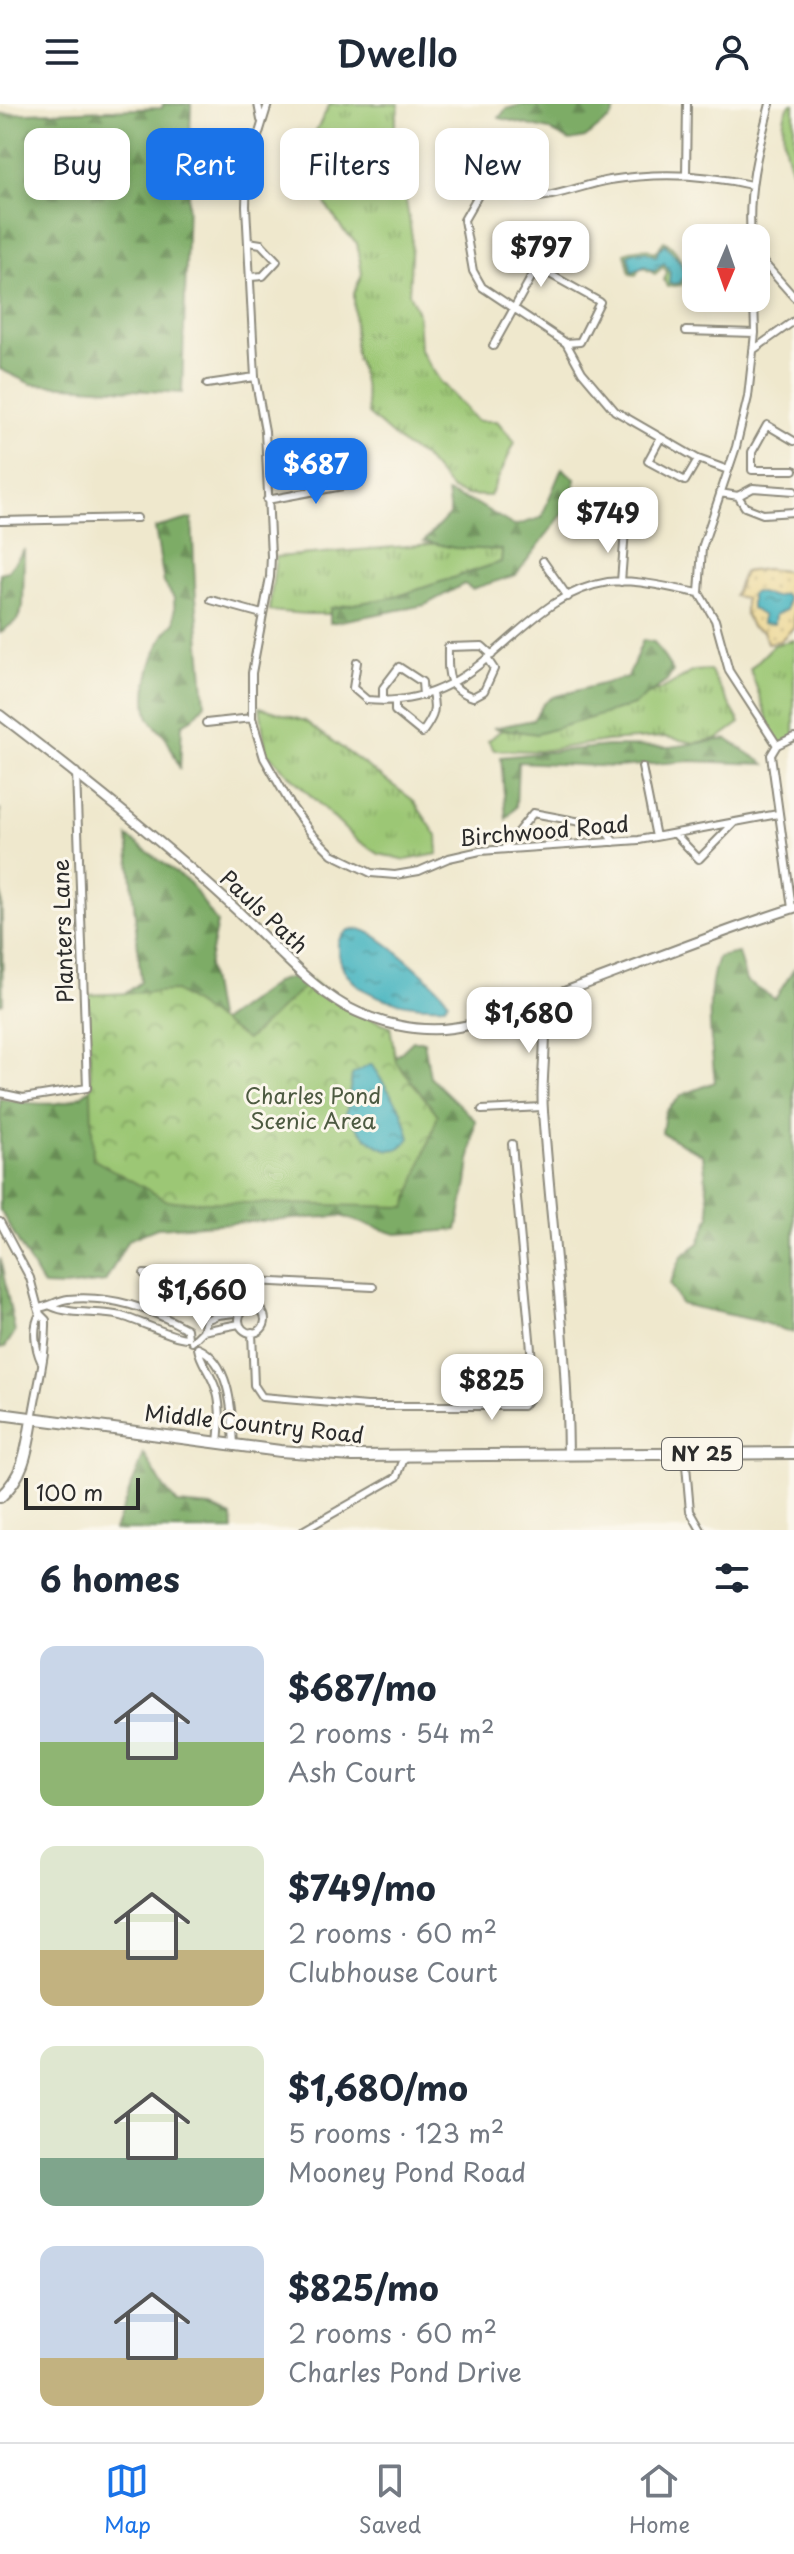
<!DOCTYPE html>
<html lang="en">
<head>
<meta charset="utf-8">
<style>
	body { margin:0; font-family:"Playpen Sans",sans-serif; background:#f6f6f7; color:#1f2937; height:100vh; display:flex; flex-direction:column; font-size:30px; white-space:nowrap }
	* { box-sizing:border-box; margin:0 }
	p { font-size:26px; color:#747a83 }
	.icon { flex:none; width:44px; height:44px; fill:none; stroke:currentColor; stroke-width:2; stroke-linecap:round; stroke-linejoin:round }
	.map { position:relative; height:1426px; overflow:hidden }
	.sheet { display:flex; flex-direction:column; background:#fff; flex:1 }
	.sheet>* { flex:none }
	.hud { position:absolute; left:24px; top:24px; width:746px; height:72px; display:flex; gap:16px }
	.needle { width:52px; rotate:182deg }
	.fabs { position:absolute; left:682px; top:120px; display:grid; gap:16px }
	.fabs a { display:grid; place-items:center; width:88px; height:88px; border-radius:16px; background:#fff; box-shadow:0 4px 12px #0003; font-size:40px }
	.scale { position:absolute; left:24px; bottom:20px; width:116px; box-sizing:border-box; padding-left:8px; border:4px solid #2b2b2b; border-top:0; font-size:22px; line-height:28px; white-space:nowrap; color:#2b2b2b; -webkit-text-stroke:6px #fbf7ec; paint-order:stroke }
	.price { position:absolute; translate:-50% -68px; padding:0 18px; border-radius:16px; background:#fff; color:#222; font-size:26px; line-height:52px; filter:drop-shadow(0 2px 4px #0008) }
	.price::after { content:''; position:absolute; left:50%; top:48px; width:24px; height:18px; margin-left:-12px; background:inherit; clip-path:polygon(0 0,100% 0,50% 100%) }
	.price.selected { background:#1a73e8; color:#fff }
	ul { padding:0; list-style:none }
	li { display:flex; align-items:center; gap:24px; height:200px; padding:0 40px }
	li span { display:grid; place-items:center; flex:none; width:224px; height:160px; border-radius:16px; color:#555 }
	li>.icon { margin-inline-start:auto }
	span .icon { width:96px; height:96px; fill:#fffc; stroke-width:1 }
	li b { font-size:34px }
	h2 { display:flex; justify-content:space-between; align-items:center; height:96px; padding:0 40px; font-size:34px }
	.tag { padding:0 28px; border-radius:16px; background:#fff; box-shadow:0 4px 12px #0003; font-size:28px; line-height:72px }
	.tag.selected { background:#1a73e8; color:#fff }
	header { display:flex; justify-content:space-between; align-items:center; height:104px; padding:0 40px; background:#fff; font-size:36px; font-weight:600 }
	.menu { display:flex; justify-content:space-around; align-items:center; height:112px; border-top:2px solid #e0e1e3; background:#fff; font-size:22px; color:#747a83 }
	.menu a { display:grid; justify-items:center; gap:4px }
	.menu .selected { color:#1a73e8 }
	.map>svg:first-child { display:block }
	.grass { fill:url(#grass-tufts); stroke:#647950; stroke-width:2 }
	.forest { fill:url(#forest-firs); stroke:#546c48; stroke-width:2 }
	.sand { fill:url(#sand-dots); stroke:#8c8264; stroke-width:2 }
	.park { fill:url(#park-crowns); stroke:#647950; stroke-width:2 }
	.water { fill:url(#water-ripples); stroke:#387075; stroke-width:2 }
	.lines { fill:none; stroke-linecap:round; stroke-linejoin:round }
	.minor-casing { stroke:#8d8a7c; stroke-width:10 }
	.tertiary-casing { stroke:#8d8a7c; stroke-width:12 }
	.primary-casing { stroke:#8d8a7c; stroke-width:14 }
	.minor { stroke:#fff; stroke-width:6 }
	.tertiary { stroke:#fff; stroke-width:8 }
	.primary { stroke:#fff; stroke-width:10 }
	.labels { text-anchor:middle; stroke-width:6; stroke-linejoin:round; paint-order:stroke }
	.shield { fill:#fbf7ec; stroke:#696865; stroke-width:2 }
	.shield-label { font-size:20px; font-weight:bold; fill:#2b2b2b }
	.street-label { font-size:22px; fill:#2b2b2b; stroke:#fbf7ec }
	.park-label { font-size:22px; fill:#4d5a41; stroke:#fbf7ec }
</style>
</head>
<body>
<header><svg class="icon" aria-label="menu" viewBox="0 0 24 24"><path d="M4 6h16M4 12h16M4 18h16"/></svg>Dwello<svg class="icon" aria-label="person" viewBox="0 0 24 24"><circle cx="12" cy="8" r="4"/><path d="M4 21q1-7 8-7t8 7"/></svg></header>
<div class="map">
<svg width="794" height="1426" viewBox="0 0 794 1426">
	<defs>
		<pattern id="grass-tufts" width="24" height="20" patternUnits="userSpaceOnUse" patternTransform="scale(2)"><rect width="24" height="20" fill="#9cc774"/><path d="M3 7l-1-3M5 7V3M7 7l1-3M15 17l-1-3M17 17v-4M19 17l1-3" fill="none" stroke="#7fa25f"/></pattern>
		<pattern id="forest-firs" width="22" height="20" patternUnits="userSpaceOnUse" patternTransform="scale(2)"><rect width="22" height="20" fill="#7dac66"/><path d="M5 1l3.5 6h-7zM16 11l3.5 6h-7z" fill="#678c54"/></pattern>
		<pattern id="sand-dots" width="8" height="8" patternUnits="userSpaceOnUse" patternTransform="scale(2)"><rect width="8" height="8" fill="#eeda9e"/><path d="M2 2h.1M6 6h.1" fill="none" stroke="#cb8" stroke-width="1.8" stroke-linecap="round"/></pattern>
		<pattern id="park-crowns" width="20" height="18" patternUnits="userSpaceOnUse" patternTransform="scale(2)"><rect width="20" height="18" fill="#9cc774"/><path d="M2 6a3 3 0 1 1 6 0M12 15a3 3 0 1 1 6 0" fill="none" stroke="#7fa25f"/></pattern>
		<pattern id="water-ripples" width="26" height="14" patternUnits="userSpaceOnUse" patternTransform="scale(2)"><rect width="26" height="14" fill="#45b4bf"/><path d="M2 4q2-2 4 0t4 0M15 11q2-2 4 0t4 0" fill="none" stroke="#3a939b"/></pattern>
	</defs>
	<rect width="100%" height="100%" fill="#fbf7ec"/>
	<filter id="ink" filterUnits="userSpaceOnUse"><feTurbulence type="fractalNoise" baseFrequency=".0125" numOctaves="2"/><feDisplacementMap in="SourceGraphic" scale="16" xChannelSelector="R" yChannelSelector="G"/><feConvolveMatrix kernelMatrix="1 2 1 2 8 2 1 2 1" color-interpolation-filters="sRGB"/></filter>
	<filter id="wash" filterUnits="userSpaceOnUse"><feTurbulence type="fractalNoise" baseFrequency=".006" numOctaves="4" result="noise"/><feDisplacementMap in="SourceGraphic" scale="32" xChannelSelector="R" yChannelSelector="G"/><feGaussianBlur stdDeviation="1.8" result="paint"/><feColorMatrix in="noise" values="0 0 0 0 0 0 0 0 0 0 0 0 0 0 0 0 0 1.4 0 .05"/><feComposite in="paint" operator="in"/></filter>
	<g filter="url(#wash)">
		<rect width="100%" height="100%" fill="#efe8cd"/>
		<path class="grass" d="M 330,0 L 399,0 L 392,35 L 401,67 L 412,133 L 409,189 L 418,209 L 420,246 L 440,277 L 477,317 L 497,317 L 515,338 L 490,392 L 467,391 L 452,386 L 423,352 L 406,343 L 368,310 L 365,284 L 355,245 L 354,189 L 362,170 L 357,139 L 344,127 L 326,101 L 308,60 L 310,38 Z
			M 790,0 L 794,0 L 794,73 C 786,52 776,20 790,0 Z
			M 664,137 C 675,143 683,158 687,170 L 682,181 L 667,183 L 664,176 L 667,168 L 663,163 L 655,170 L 644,164 L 639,166 L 636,171 L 630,170 L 625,149 C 635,144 646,142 655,149 Z
			M 491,435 L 509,438 L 511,459 L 353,510 L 308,510 L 269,507 L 276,453 Z
			M 794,536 L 794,634 L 777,641 L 750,565 L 774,541 Z
			M 710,566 L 740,619 L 719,634 L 695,639 L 665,633 L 606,637 L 540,647 L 494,646 L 488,637 L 500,627 L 556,616 L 660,586 L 694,567 Z
			M 260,603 L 305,617 L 413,696 L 437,732 L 438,750 L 406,756 L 379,750 L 354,734 L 266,648 Z"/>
		<path class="forest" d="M 163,0 L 191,0 L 182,289 L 31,280 L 0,265 L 0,10 L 162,4 Z
			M 524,0 L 617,0 L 612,13 L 585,34 L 570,37 L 549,26 L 499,14 L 506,5 Z
			M 562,364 L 575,375 L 574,395 L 516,471 L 472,485 L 464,480 L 425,501 L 330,519 L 330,504 L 395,493 L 501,458 L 502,446 L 454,444 L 424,437 L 450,410 L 447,389 L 477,400 L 514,422 L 541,414 Z
			M 192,414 L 195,481 L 205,600 L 193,614 L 182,620 L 180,665 C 176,655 172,645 167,636 C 162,627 151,621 148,611 C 141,584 155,536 175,518 L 174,494 L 164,479 L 155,424 Z
			M 24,446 L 23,503 L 17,516 L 0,529 L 0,469 L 8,467 Z
			M 643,536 L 654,538 L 673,567 L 667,577 L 634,601 L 537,630 L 493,624 L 533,616 L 544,599 L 553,593 L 628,573 Z
			M 727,635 L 765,660 L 690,657 L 617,663 L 518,658 L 516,703 L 506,715 L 501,653 L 608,642 L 670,643 Z
			M 0,705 L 3,899 L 0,900 Z
			M 128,733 L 190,779 L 217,819 L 208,862 L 218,920 L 278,877 L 292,873 L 341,910 L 392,957 L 413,937 L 424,937 L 430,973 L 475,1016 L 467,1079 L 457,1126 L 396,1130 L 341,1112 L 157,1124 L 128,1136 L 105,1178 L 65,1183 L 43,1182 L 0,1106 L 0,995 C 32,999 67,1008 92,983 L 108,902 L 141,878 Z
			M 738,849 L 746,877 L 775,895 L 794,865 L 794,1229 L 758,1217 L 681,1200 L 670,1180 L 682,1152 L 699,1139 L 710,1111 L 703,1051 L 662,1029 L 665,1008 L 682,991 L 715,978 C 711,937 704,892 718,853 Z
			M 0,1154 L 15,1228 L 5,1243 L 0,1244 Z
			M 144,1350 L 164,1384 L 178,1400 L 211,1403 L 232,1413 L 233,1426 L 114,1426 Z"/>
		<path class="sand" d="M 765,465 L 794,468 L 794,523 L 780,537 L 767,539 L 763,527 L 751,523 L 745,509 L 745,494 L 734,492 L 744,468 Z"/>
		<path class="park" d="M 311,876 L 346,905 L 390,922 L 396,958 L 438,1011 L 406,1103 L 168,1097 L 93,1055 L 88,891 L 175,887 L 247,936 Z"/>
		<path class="water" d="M 665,140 L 680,158 L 684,171 L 680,179 L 669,180 L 670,168 L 664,159 L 654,167 L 645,162 L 632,168 L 628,151 C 639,145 647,147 656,153 L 659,145 Z
			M 755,488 L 775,493 L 784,490 L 788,495 L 786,506 L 775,511 L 774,520 L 762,519 L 763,512 L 751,504 L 751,490 Z
			M 349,826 C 354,826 358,825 363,826 C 379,830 440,882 448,897 L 445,902 C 409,904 348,895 339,852 C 336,838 338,834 349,826 Z
			M 371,960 L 402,1007 L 410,1034 C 389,1064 362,1029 346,1011 L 352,971 Z"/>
	</g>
	<g filter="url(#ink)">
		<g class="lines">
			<g class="minor-casing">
				<path id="minor" d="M 258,0 L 261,16
					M 268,0 L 247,68 L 246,102 L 255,273 L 265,327 L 271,452 L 270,473 L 252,569 L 252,614 L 264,654 L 292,703 L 311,729 L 332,750 L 371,769 L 395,771 L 419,767 L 449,754 L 480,747 L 639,736 L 778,710
					M 471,47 C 484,67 499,89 525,93 C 550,96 585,80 610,76 C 658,68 704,70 751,81
					M 686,71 L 687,0
					M 488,74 L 464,116 L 473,167 L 482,183 L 566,239 L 582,268 L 615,307 L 698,355 L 728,366
					M 751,134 C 747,86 758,46 770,0
					M 249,138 L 261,140 L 277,157 L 263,172 L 251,173
					M 756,150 L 794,193
					M 754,194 L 755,229 L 748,293 L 736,343 L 702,444 L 699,489 L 715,516 L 729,567 L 777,641
					M 686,227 L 755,229
					M 493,242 L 537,163 L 600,198 L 580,238 L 566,239
					M 753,246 L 794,217
					M 207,280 L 255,273
					M 660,335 L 648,357 L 685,377 L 698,355
					M 794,337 L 767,321 L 752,348 L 752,366 L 794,366
					M 720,389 L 738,392 L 753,384 L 794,387
					M 738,392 L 745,403 L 763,410 L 794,408
					M 267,396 L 359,379
					M 0,417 L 137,414
					M 543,457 L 568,493
					M 621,478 L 625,426
					M 211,496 L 262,510
					M 488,556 L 494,565 L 484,587 L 473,593 C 445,583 448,569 448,543 L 482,542 L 492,551
					M 357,558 L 353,584 L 367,596 C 485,607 513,493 608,478 C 634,474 673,485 699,489
					M 383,597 L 383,584 L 399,563 L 422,578 L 423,592
					M 395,597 L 395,607 L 422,629 C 432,615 437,608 432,590
					M 206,619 L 252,614
					M 642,663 L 656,733
					M 675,730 L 699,755 L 734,719
					M 504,745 L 533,709 L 602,722 L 614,738
					M 792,804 L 771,651 L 777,641 L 794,633
					M 0,989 L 23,994 L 87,984 L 76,668
					M 482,1006 L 542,1003
					M 0,1118 L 30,1174 L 38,1204
					M 144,1170 L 254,1177
					M 252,1203 L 254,1177 L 373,1183
					M239 1216a13 13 0 1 1 26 0a13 13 0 1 1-26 0Z
					M 40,1210 L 38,1204 C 49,1203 58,1196 68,1195 C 111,1191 149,1204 187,1225 L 188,1234 C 175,1235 138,1216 121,1212 C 97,1206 73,1212 51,1202
					M 203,1227 L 239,1220
					M 252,1228 L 254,1281 L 262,1293 L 367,1302 L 523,1302 L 533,1289 L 534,1278 L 512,1040
					M 192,1238 L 203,1227 L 206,1216 L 218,1211 L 242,1208
					M 32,1316 C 37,1282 47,1250 46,1216 L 40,1210 C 32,1223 35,1244 41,1257
					M 218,1339 C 220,1319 222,1298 214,1280 C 209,1267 200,1257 198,1244 C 231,1258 232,1309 234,1341
					M 685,1350 L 690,1407 L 701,1426
					M 304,1426 L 397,1373 L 405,1352"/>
			</g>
			<g class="tertiary-casing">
				<path id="tertiary" d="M 0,611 C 79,671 156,732 229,799 C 267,833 302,877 347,903 C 377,919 418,929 452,924 C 489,919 526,902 561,889 C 639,861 715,829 794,804
					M 541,897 C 550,934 540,969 543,1007 C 551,1121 567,1235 568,1350"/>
			</g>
			<g class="primary-casing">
				<path id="primary" d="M 0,1310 L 280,1347 L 353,1352 L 794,1349
					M 0,1393 C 24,1372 27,1346 32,1316"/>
			</g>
			<use href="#minor" class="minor"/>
			<use href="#tertiary" class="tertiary"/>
			<use href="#primary" class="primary"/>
		</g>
	</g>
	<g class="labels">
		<rect class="shield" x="662" y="1334" width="80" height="32" rx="6"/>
		<g class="shield-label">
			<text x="702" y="1357">NY 25</text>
		</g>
		<g class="street-label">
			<text transform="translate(544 727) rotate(-5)" y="8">Birchwood Road</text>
			<text transform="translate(264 808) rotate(43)" y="8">Pauls Path</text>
			<text transform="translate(63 827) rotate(-92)" y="8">Planters Lane</text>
			<text transform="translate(254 1320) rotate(6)" y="8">Middle Country Road</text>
		</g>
		<g class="park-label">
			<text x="313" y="1000">Charles Pond<tspan x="313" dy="25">Scenic Area</tspan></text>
		</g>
	</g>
</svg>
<div class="fabs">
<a><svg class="needle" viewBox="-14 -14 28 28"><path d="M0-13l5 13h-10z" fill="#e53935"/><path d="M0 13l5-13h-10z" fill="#747a83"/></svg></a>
</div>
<div class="scale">100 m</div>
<b class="price" style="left:541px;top:185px">$797</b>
<b class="price selected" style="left:316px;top:402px">$687</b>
<b class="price" style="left:608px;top:451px">$749</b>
<b class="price" style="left:529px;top:951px">$1,680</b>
<b class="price" style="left:202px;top:1228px">$1,660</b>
<b class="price" style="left:492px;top:1318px">$825</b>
<div class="hud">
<a class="tag">Buy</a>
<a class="tag selected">Rent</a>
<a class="tag">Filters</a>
<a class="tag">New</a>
</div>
</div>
<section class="sheet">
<h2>6 homes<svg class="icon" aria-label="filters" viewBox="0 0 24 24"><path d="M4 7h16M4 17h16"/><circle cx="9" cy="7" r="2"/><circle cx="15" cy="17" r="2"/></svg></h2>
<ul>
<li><span style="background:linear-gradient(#c9d6e8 60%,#8fb573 0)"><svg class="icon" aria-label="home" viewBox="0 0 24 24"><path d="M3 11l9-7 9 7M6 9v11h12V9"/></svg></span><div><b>$687/mo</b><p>2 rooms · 54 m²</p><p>Ash Court</p></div></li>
<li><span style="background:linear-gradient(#dfe7d0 65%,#c2b280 0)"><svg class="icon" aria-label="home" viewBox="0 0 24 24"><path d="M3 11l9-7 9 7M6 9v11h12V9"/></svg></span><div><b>$749/mo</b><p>2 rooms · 60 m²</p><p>Clubhouse Court</p></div></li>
<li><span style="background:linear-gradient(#dfe7d0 70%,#7fa58c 0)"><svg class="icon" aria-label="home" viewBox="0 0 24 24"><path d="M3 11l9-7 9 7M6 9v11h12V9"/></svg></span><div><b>$1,680/mo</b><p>5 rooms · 123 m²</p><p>Mooney Pond Road</p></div></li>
<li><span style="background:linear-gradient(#c9d6e8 70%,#c2b280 0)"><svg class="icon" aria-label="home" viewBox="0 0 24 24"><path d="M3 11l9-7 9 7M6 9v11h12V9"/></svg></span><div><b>$825/mo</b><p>2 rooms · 60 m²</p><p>Charles Pond Drive</p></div></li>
</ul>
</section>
<nav class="menu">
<a class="selected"><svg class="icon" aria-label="map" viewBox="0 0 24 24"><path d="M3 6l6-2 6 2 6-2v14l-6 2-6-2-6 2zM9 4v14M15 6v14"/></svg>Map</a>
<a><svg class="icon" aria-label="saved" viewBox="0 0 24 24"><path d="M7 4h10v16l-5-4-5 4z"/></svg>Saved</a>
<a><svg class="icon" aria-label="home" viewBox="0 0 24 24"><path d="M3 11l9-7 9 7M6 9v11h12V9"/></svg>Home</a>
</nav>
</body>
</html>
